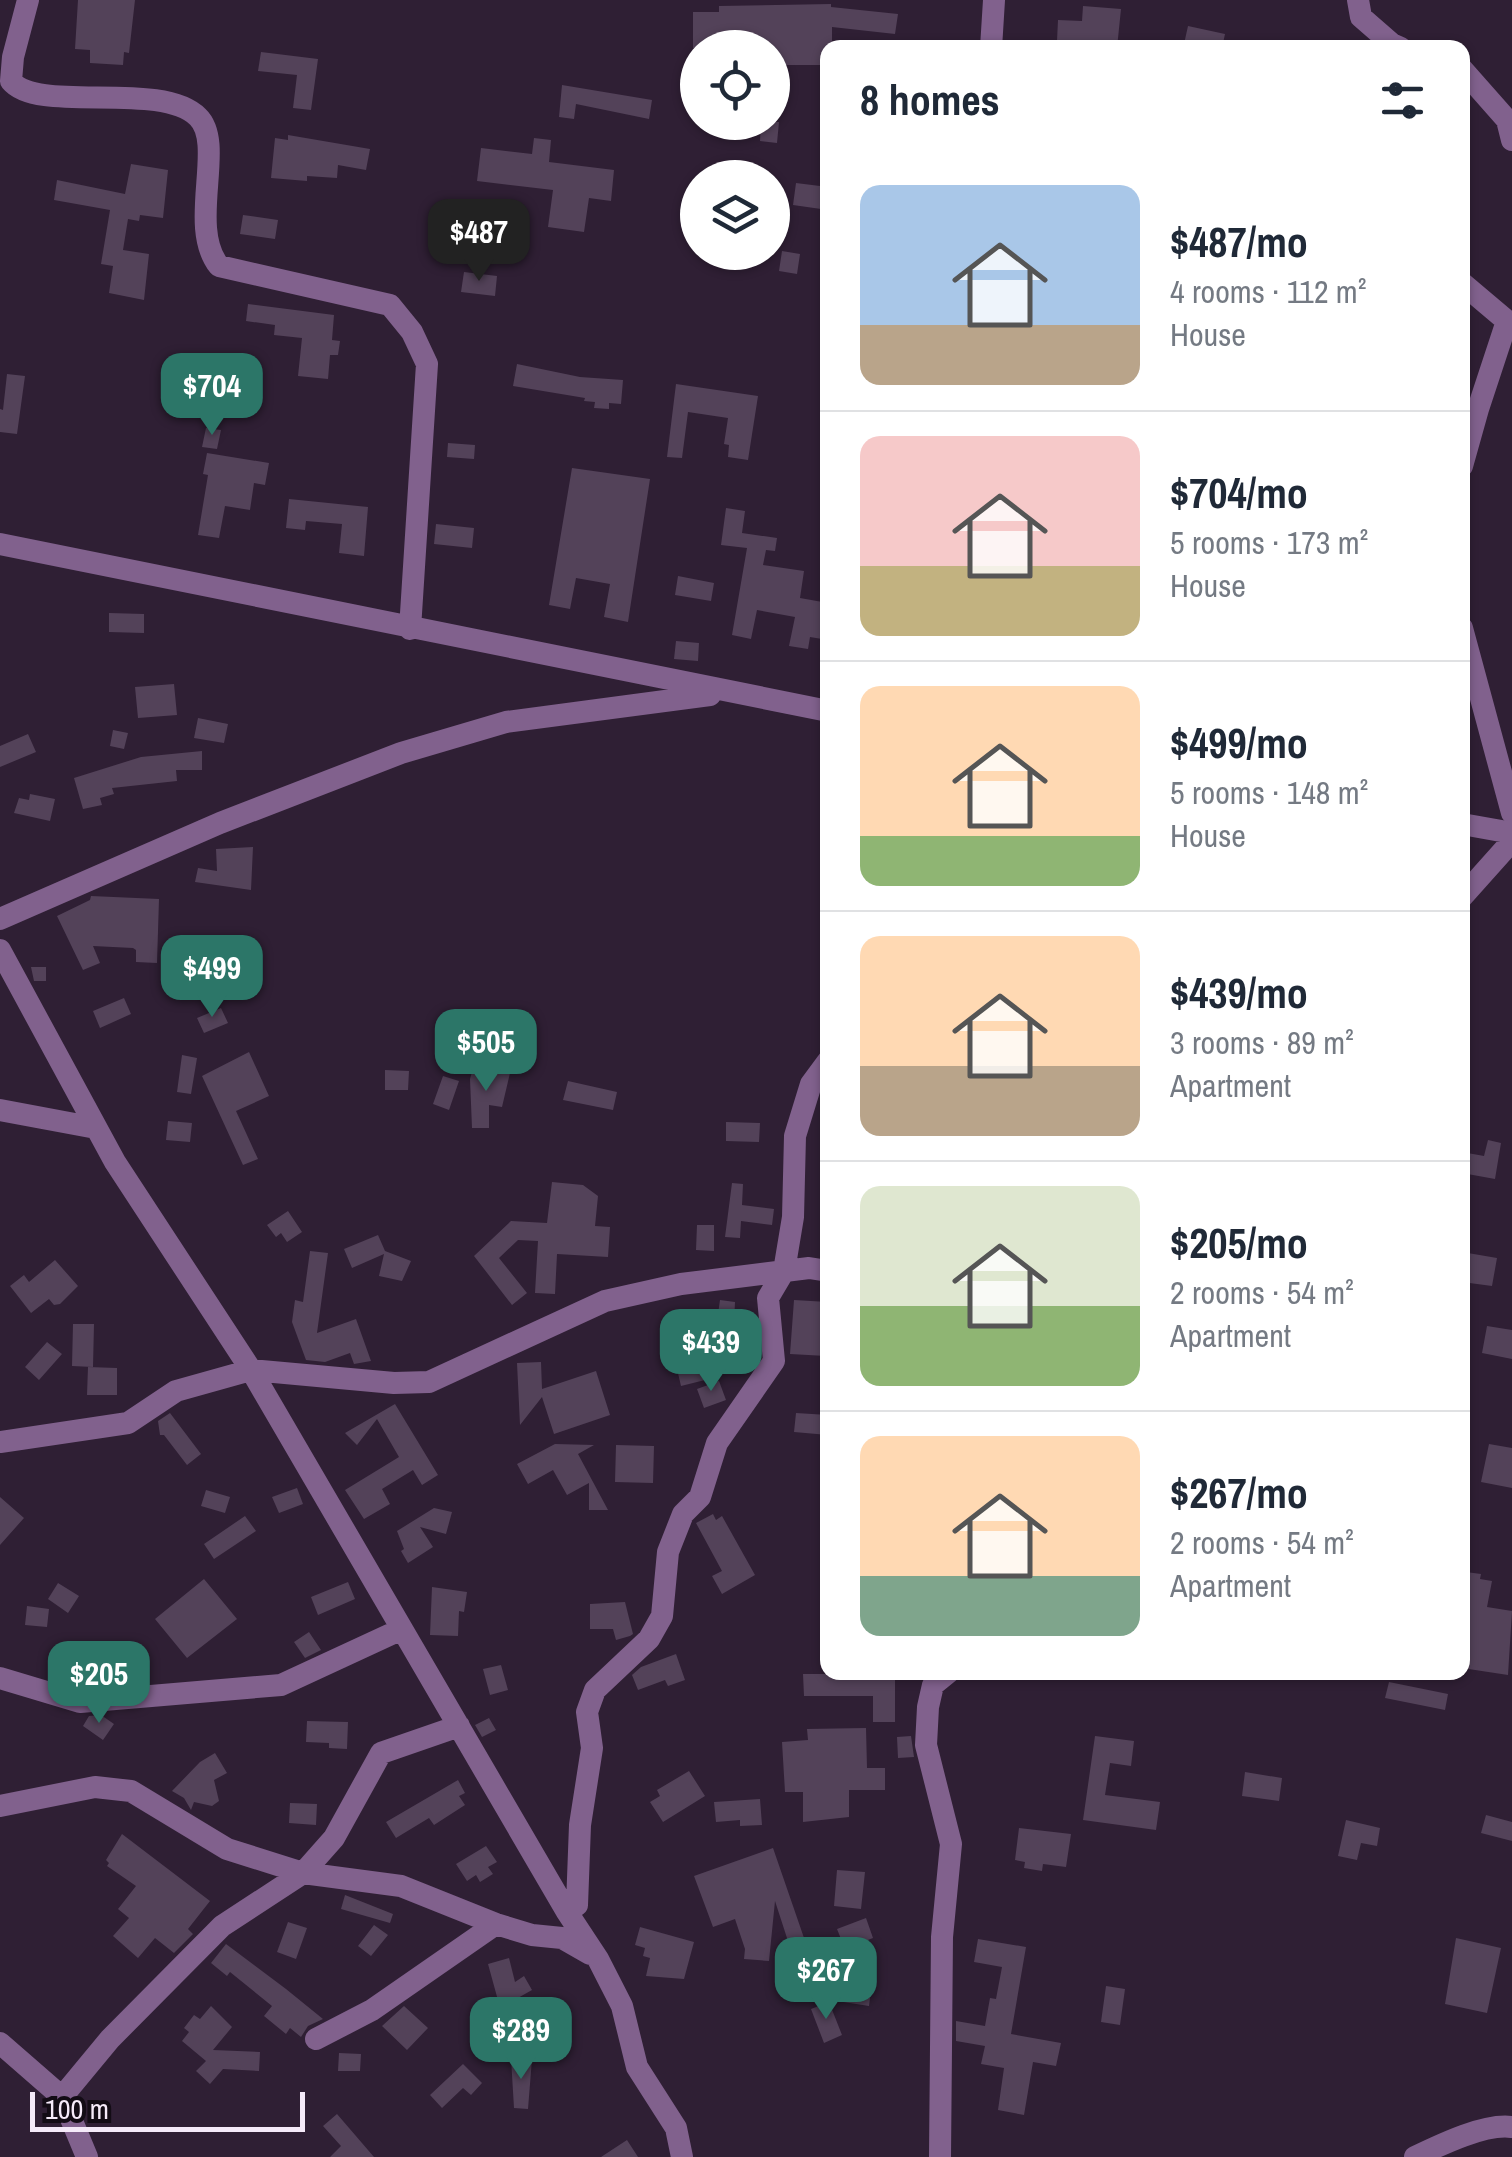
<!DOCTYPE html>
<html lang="en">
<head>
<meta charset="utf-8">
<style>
	body { margin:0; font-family:"Archivo Narrow",sans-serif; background:#f2f2f3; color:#1f2937; height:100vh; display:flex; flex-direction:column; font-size:38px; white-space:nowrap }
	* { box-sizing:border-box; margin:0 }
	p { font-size:32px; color:#747a83 }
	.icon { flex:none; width:55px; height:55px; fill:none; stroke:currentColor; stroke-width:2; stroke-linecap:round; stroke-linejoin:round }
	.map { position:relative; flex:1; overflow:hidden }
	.sheet { position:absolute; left:820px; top:40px; width:650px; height:1640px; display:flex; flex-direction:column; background:#fff; border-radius:20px; box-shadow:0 2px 8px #0004 }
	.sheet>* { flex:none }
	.tools { position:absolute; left:680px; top:30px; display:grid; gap:20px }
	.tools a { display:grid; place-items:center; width:110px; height:110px; border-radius:50%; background:#fff; box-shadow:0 2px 8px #0004; font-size:50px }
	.scale { position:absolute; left:30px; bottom:25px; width:275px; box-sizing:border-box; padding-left:10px; border:5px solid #f5eaf9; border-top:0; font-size:28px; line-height:35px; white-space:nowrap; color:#f5eaf9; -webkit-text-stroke:8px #130c15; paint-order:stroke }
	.price { position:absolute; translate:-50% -85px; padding:0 22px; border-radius:20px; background:#2c7668; color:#fff; font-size:32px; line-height:65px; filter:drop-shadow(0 2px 5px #0008) }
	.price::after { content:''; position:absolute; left:50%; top:60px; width:30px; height:22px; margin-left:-15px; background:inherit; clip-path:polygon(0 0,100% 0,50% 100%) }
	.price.active { background:#222; color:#fff }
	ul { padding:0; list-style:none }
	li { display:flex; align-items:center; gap:30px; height:250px; padding:0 40px }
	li+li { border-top:2px solid #e0e1e3 }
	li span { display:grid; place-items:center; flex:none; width:280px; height:200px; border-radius:20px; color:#555 }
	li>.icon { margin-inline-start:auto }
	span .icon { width:120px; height:120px; fill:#fffc; stroke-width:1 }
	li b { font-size:42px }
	h2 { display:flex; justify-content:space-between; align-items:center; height:120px; padding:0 40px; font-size:42px }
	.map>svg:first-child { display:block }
	.building { fill:#534259 }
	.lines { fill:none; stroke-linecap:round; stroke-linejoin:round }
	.minor { stroke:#81618d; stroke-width:22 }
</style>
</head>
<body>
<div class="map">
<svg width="1512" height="2157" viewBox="0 0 1512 2157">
	<rect width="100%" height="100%" fill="#2f1f34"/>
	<path class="building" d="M 78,0 L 135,0 L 129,53 L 124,52 L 123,65 L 90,63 L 90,50 L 75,49 Z
		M 831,4 L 831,7 L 898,14 L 895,34 L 832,27 L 832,48 L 828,48 L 828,65 L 772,65 L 772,48 L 693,48 L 693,12 L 719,12 L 719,6 Z
		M 1083,6 L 1121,9 L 1117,48 L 1098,48 L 1098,42 L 1057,41 L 1058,20 L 1082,21 Z
		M 1188,26 L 1225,34 L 1222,48 L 1184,44 Z
		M 261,52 L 318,59 L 311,110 L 293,108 L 297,75 L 258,71 Z
		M 562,85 L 652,100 L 649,119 L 576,104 L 574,119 L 559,117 Z
		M 761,122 L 779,122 L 777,143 L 760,141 Z
		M 288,135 L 370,149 L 366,170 L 338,165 L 337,178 L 307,176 L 307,181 L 271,178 L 275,138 L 288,140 Z
		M 534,138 L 551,140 L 549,162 L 614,170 L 611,201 L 589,198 L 584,232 L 548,227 L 553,190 L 477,181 L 481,148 L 532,154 Z
		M 131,164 L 168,170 L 163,218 L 140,215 L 139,221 L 128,219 L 123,250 L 149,254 L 144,300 L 109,293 L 113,266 L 101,264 L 110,210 L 54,200 L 57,180 L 125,194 Z
		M 796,183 L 828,187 L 828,210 L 793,205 Z
		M 243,215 L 278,220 L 275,239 L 240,234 Z
		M 782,251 L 800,254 L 797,274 L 779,271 Z
		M 464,272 L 497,276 L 495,296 L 461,292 Z
		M 248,304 L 334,315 L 332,340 L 340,341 L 338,355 L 330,355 L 328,379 L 298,376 L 302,338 L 274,335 L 275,325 L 246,321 Z
		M 517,364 L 580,377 L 623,380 L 621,404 L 609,403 L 609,409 L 594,408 L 595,402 L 584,401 L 585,398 L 513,386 Z
		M 7,374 L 25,376 L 17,434 L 0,432 L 0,409 L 3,410 Z
		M 676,384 L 758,396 L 748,460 L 728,457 L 729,445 L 724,444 L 728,418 L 688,412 L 682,458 L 667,457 Z
		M 206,428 L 221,430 L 217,449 L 202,447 Z
		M 448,443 L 475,445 L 474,459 L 447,457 Z
		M 207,453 L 269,463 L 265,485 L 254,483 L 250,510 L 225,506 L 219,538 L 198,535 L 208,475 L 203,474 Z
		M 572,468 L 650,479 L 628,622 L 604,617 L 610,584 L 576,578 L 570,609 L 549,605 Z
		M 289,499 L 368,507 L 364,556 L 339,553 L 342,524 L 306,521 L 305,530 L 286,528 Z
		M 726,508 L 745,511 L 742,533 L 777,538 L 775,551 L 766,550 L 763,565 L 804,571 L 800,598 L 828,603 L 828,640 L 810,637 L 808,649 L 789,646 L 795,617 L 757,610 L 751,639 L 732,635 L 747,548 L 721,545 Z
		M 436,524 L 474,528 L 472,548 L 434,544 Z
		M 678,576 L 714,583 L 711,601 L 675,595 Z
		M 109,613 L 144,614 L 144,633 L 109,632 Z
		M 676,641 L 699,643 L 698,661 L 674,659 Z
		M 174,684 L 177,715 L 138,718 L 135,687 Z
		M 198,718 L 228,724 L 224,743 L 194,738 Z
		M 113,730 L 128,733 L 124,749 L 110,746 Z
		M 28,734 L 36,752 L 0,767 L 0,746 Z
		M 202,751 L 202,770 L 176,770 L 177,781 L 112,788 L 114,794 L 100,798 L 102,805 L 83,809 L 74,778 L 141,757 Z
		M 30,794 L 55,799 L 50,821 L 14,813 L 19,798 L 29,800 Z
		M 253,847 L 251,890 L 195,882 L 198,868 L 217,871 L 216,849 Z
		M 91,896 L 159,899 L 157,963 L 136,962 L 136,950 L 133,948 L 93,946 L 100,963 L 83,970 L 57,916 L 90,900 Z
		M 31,967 L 46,967 L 46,981 L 34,981 Z
		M 124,998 L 131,1014 L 100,1028 L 93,1011 Z
		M 221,1008 L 228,1023 L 204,1033 L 197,1018 Z
		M 249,1052 L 269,1096 L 236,1111 L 258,1159 L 243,1165 L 202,1076 Z
		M 182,1055 L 197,1058 L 191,1094 L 177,1092 Z
		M 474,1065 L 510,1073 L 502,1107 L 489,1105 L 489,1128 L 472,1128 L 470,1079 Z
		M 385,1070 L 409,1071 L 408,1090 L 385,1090 Z
		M 443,1076 L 459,1081 L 449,1110 L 433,1104 Z
		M 568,1081 L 617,1092 L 613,1110 L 563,1100 Z
		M 168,1121 L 192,1123 L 190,1142 L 166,1140 Z
		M 726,1122 L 760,1123 L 759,1142 L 726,1141 Z
		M 1488,1140 L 1501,1143 L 1495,1179 L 1462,1173 L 1462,1152 L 1484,1156 Z
		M 552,1182 L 583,1185 L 598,1196 L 595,1226 L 610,1227 L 608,1257 L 557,1254 L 555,1294 L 535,1293 L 538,1241 L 518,1240 L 499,1258 L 527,1293 L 512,1305 L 474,1256 L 511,1221 L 547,1223 Z
		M 732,1183 L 743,1184 L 742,1205 L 774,1209 L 772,1225 L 741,1221 L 740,1238 L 725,1237 Z
		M 288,1211 L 302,1232 L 287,1242 L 281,1233 L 276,1237 L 267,1225 Z
		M 697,1225 L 714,1225 L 714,1251 L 696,1250 Z
		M 378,1235 L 385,1251 L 411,1261 L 402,1281 L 379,1276 L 384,1254 L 352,1268 L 344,1249 Z
		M 310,1251 L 328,1253 L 317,1333 L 356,1319 L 371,1361 L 354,1364 L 350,1353 L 325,1362 L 306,1360 L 292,1322 L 295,1300 L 303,1302 Z
		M 1462,1252 L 1497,1258 L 1492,1286 L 1462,1282 Z
		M 55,1260 L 78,1286 L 60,1304 L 54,1305 L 49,1299 L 31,1313 L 10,1286 L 24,1275 L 29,1282 Z
		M 720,1300 L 735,1302 L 734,1324 L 717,1321 Z
		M 794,1300 L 828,1302 L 826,1356 L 790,1354 Z
		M 73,1324 L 94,1324 L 93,1367 L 72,1366 Z
		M 1487,1326 L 1512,1330 L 1512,1359 L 1482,1353 Z
		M 694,1337 L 705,1380 L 681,1386 L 677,1369 L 688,1366 L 681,1340 Z
		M 47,1342 L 62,1354 L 39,1380 L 25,1367 Z
		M 541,1362 L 542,1389 L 596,1371 L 610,1415 L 554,1434 L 542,1397 L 520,1425 L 517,1363 Z
		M 88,1367 L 117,1368 L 117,1395 L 87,1395 Z
		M 719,1381 L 726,1400 L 704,1408 L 697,1389 Z
		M 395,1404 L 438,1475 L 422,1485 L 413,1470 L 382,1489 L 390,1504 L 364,1519 L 345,1490 L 399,1457 L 377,1419 L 357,1445 L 345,1433 Z
		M 170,1413 L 201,1454 L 187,1465 L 164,1435 L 160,1435 L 158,1421 Z
		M 796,1413 L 828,1415 L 828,1435 L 794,1432 Z
		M 555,1444 L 594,1445 L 578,1454 L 608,1510 L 589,1510 L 589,1483 L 567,1495 L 553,1470 L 528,1484 L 517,1464 Z
		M 1489,1444 L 1512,1448 L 1512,1488 L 1481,1482 Z
		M 616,1445 L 654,1446 L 653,1483 L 615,1482 Z
		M 297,1488 L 303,1504 L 279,1513 L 272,1497 Z
		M 206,1490 L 230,1497 L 225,1513 L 201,1506 Z
		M 0,1497 L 24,1518 L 0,1545 Z
		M 434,1508 L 452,1512 L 446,1534 L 420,1527 L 433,1547 L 408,1563 L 401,1551 L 404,1549 L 397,1531 Z
		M 713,1514 L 716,1520 L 722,1516 L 755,1575 L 722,1594 L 712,1576 L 722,1571 L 696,1523 Z
		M 245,1516 L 256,1531 L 214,1559 L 204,1544 Z
		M 1466,1572 L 1481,1574 L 1480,1579 L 1492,1581 L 1487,1607 L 1512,1611 L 1508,1675 L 1462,1668 L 1462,1593 Z
		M 204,1579 L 237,1619 L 187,1658 L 155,1619 Z
		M 348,1582 L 355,1599 L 318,1615 L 311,1597 Z
		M 58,1583 L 79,1596 L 68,1613 L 48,1599 Z
		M 432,1587 L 467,1592 L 464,1612 L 459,1611 L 458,1636 L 430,1635 Z
		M 625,1602 L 633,1634 L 630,1636 L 616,1640 L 613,1629 L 590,1629 L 590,1604 Z
		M 27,1606 L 49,1609 L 47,1627 L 25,1625 Z
		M 309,1632 L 321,1650 L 305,1658 L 294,1642 Z
		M 676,1654 L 685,1680 L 668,1686 L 665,1680 L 638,1690 L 632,1675 L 641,1667 Z
		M 501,1665 L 508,1690 L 490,1695 L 483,1669 Z
		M 803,1674 L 895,1674 L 895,1722 L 873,1722 L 873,1696 L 804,1696 Z
		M 1389,1682 L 1448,1694 L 1445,1710 L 1385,1698 Z
		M 101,1715 L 114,1724 L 103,1740 L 83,1726 L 89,1716 Z
		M 489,1718 L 496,1730 L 482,1737 L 475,1725 Z
		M 307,1721 L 348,1722 L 347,1749 L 329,1748 L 329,1743 L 306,1742 Z
		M 866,1728 L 867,1768 L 885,1768 L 885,1790 L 849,1790 L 849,1817 L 803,1822 L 803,1792 L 785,1792 L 782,1742 L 808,1740 L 807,1729 Z
		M 911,1736 L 914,1757 L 898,1758 L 897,1737 Z
		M 1095,1736 L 1134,1741 L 1131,1766 L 1110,1763 L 1105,1795 L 1160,1802 L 1156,1830 L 1083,1820 Z
		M 215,1753 L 227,1773 L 214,1780 L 219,1801 L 212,1806 L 194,1802 L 191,1810 L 184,1798 L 172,1791 L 200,1762 Z
		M 689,1771 L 705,1796 L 663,1822 L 650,1802 L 660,1796 L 657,1790 Z
		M 1245,1772 L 1282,1778 L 1279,1801 L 1242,1796 Z
		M 458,1780 L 465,1793 L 459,1796 L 465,1805 L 434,1825 L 429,1818 L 396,1838 L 386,1822 Z
		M 760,1799 L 762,1825 L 740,1826 L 740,1820 L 716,1822 L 714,1802 Z
		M 290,1803 L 317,1804 L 316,1825 L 289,1823 Z
		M 1486,1815 L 1512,1822 L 1512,1841 L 1481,1833 Z
		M 1346,1820 L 1380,1828 L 1377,1846 L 1361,1843 L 1357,1860 L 1338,1856 Z
		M 1019,1828 L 1071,1834 L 1066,1867 L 1043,1864 L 1042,1871 L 1024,1868 L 1025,1862 L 1015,1860 Z
		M 122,1834 L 210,1901 L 188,1929 L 193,1934 L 174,1953 L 155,1938 L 138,1958 L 113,1936 L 129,1918 L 118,1909 L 136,1886 L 107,1866 L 109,1863 L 106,1860 Z
		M 486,1846 L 497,1862 L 488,1867 L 493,1874 L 480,1882 L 476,1875 L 467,1881 L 456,1864 Z
		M 773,1848 L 813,1964 L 797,1969 L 775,1901 L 769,1961 L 744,1959 L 745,1949 L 735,1919 L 713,1927 L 694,1876 Z
		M 837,1870 L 865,1872 L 861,1909 L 834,1906 Z
		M 345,1895 L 393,1914 L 390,1923 L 341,1909 Z
		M 866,1918 L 873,1938 L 845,1949 L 837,1929 Z
		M 288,1922 L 307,1928 L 296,1959 L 277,1952 Z
		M 374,1925 L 388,1935 L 371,1956 L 358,1946 Z
		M 640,1927 L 694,1942 L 684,1979 L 646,1976 L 650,1958 L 643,1956 L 645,1948 L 635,1945 Z
		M 1456,1938 L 1501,1948 L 1487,2013 L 1445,2004 Z
		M 978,1939 L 1026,1947 L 1011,2034 L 1061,2043 L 1056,2066 L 1033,2062 L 1024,2115 L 998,2110 L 1004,2068 L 981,2064 L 985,2046 L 956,2041 L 956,2021 L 985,2026 L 990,1998 L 996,1999 L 1002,1967 L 974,1962 Z
		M 226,1944 L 286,1989 L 323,2019 L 308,2026 L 301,2037 L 290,2028 L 286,2034 L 264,2016 L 272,2006 L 230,1972 L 227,1976 L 211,1963 Z
		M 509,1958 L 515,1982 L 524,1976 L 532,1990 L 509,2003 L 499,2004 L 488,1964 Z
		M 839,1985 L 871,1990 L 869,2006 L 837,2001 Z
		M 1106,1986 L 1125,1989 L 1120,2025 L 1101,2022 Z
		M 829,2002 L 842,2035 L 824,2043 L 811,2009 Z
		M 211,2006 L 232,2027 L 213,2050 L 260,2052 L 259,2071 L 223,2069 L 210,2084 L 196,2071 L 206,2061 L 182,2041 L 189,2032 L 184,2028 L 194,2015 L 200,2019 Z
		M 404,2006 L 428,2028 L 407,2050 L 382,2026 Z
		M 339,2053 L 361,2054 L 360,2071 L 338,2071 Z
		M 511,2058 L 532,2059 L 528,2109 L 514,2108 Z
		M 463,2064 L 482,2083 L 471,2095 L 463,2088 L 442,2108 L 430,2095 Z
		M 337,2114 L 374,2157 L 330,2157 L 341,2146 L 323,2126 Z
		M 627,2140 L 638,2157 L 601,2157 Z"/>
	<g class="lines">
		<path class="minor" d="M 28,0 L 13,57 L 11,81 C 38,114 161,80 198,117 C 226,144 187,226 219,266 L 390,305 L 412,332 L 427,364 L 410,629
			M 1358,0 L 1361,17 L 1392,44 L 1401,48
			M 991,48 L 994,0
			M 1462,69 L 1507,120 L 1512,140
			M 1462,283 L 1507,321 L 1478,409 L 1462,412
			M 1462,466 L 1478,409
			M 0,544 L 828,711
			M 1462,628 L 1512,813
			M 1462,824 L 1512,833
			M 1462,897 L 1512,841
			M 0,919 L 220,823 L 401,753 L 506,722 L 710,695
			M 0,950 L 115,1162 L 251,1370 L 567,1912 L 598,1959 L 622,2006 L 637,2067 L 676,2128 L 682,2157
			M 0,1110 L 96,1128
			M 0,1442 L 128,1423 L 176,1391 L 251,1370 L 394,1383 L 429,1382 L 605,1301 L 681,1284 L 809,1268 L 828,1271
			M 0,1678 L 80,1702 L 281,1685 L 402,1629
			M 0,1806 L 95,1787 L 131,1791 L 227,1849 L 303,1873 L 401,1886 L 496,1924 L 532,1935 L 562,1938 L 590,1954
			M 567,1912 L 577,1905 L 580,1825 L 592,1748 L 587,1712 L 595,1690 L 649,1639 L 662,1616 L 668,1552 L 683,1514 L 700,1497 L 717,1443 L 774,1361 L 768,1298 L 784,1271 L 793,1217 L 795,1136 L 811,1084 L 828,1061
			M 316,2039 L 372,2010 L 496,1924
			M 0,2043 L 62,2097 L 87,2157
			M 62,2097 L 110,2039 L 222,1926 L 303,1873 L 334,1838 L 381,1753 L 459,1726
			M 940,2157 L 942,1937 L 951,1844 L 926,1745 L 928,1707 L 933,1685 L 949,1672
			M 1415,2157 C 1440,2145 1485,2123 1512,2127"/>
	</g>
</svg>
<div class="tools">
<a><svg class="icon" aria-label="locate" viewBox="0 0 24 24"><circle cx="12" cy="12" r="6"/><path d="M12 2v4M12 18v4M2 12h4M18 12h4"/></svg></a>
<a><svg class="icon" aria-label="layers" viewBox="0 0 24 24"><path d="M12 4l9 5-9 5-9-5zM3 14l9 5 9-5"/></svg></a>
</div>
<div class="scale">100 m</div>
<b class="price active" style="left:479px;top:284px">$487</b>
<b class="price" style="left:212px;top:438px">$704</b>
<b class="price" style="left:212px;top:1020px">$499</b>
<b class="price" style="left:486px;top:1094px">$505</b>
<b class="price" style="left:711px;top:1394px">$439</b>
<b class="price" style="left:99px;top:1726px">$205</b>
<b class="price" style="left:826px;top:2022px">$267</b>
<b class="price" style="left:521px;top:2082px">$289</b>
<section class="sheet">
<h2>8 homes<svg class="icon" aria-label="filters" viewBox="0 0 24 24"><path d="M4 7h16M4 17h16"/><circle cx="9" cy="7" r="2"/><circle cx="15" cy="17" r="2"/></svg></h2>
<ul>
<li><span style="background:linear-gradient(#a9c7e8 70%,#b9a48a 0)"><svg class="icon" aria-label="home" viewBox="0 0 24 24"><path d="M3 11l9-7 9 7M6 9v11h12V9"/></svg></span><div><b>$487/mo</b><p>4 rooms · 112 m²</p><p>House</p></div></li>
<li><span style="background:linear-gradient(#f6c9c9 65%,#c2b280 0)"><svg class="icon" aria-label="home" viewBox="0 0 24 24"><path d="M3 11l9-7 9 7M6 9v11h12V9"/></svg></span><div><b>$704/mo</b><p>5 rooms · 173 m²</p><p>House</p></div></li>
<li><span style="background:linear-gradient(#ffd9b3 75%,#8fb573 0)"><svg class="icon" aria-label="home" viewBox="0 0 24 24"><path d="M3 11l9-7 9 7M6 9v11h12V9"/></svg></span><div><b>$499/mo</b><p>5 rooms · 148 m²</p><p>House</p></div></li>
<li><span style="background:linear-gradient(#ffd9b3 65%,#b9a48a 0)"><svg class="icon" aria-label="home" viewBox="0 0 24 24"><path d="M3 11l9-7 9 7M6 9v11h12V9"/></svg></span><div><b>$439/mo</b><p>3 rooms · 89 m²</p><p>Apartment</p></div></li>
<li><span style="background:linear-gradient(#dfe7d0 60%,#8fb573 0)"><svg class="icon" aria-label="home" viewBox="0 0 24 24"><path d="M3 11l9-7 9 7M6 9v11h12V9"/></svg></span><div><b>$205/mo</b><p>2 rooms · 54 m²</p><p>Apartment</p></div></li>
<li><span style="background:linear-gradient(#ffd9b3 70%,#7fa58c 0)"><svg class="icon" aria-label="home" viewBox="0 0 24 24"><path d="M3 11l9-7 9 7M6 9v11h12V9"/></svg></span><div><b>$267/mo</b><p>2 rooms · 54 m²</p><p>Apartment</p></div></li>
</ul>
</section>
</div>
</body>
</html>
